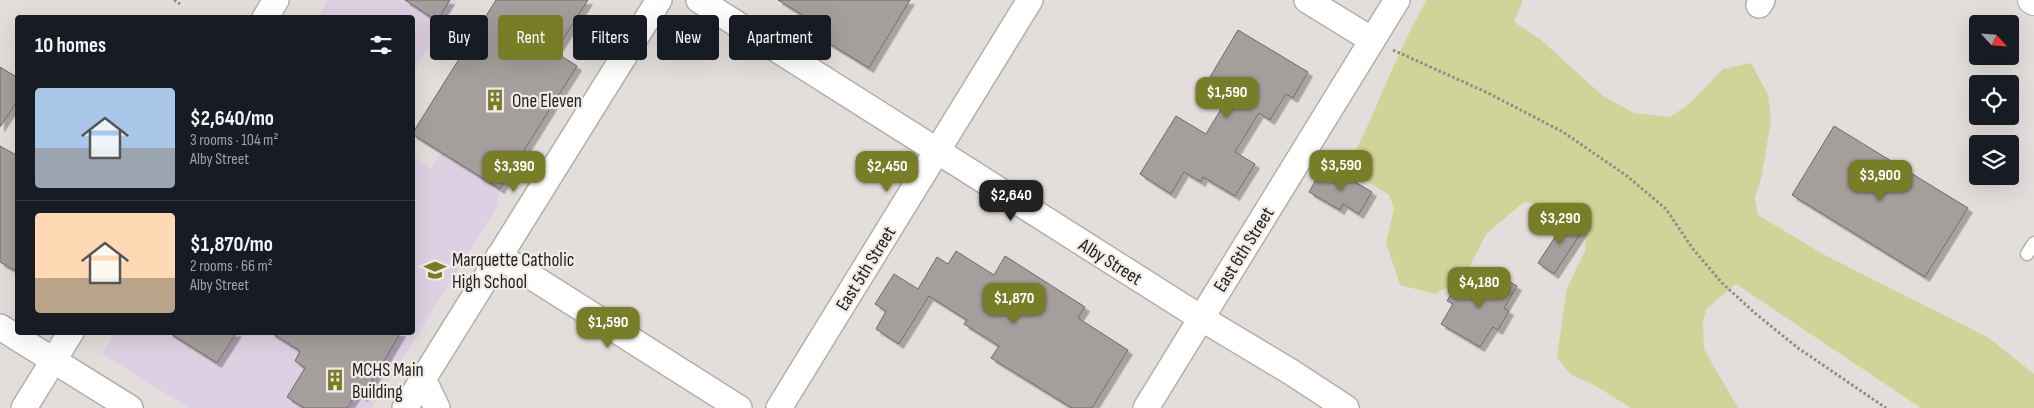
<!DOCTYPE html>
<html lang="en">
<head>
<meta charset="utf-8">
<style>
	body { margin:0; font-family:"Sofia Sans Condensed",sans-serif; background:#242831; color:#f1f3f6; height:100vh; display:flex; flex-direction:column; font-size:19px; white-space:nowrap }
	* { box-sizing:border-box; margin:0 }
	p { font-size:16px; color:#9ea1a6 }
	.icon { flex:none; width:28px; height:28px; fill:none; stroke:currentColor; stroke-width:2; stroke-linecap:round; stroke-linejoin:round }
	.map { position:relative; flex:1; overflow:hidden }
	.side { position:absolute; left:15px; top:15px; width:400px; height:320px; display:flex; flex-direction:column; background:#171b24; border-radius:5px; box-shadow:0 5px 20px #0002 }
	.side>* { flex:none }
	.guide { position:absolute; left:430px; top:15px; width:475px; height:45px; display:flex; gap:10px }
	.needle { width:32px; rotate:116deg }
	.controls { position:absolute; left:1969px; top:15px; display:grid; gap:10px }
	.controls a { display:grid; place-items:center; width:50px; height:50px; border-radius:5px; background:#171b24; box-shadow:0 5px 20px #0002; font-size:25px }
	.price { position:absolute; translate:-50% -42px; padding:0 11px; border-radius:10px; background:#787d27; color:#fff; font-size:16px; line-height:32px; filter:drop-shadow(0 1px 2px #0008) }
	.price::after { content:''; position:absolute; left:50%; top:30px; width:15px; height:11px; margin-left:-8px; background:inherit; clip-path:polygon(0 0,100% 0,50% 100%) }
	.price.on { background:#222; color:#fff }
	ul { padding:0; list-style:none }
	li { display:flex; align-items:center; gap:15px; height:125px; padding:0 20px }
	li+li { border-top:1px solid #363941 }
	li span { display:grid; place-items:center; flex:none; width:140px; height:100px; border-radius:5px; color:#555 }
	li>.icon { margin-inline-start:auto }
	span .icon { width:60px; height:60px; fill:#fffc; stroke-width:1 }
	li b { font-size:21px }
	h2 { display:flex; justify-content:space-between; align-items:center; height:60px; padding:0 20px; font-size:21px }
	.chip { padding:0 18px; border-radius:5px; background:#171b24; box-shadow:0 5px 20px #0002; font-size:18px; line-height:45px }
	.chip.on { background:#787d27; color:#fff }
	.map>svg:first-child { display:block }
	.education { fill:#dfcfe2 }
	.green { fill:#d0d498 }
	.building { fill:#a49f9c; stroke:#6f6a67; filter:url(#shadow) }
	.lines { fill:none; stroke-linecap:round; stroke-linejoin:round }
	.service-casing { stroke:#b5afac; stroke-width:15 }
	.minor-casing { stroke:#b5afac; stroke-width:28 }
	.trunk-casing { stroke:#b5afac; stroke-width:30 }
	.path { stroke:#8f8b89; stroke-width:3; stroke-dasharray:2.5 2.5; stroke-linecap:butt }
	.service { stroke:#fff; stroke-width:12 }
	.minor { stroke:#fff; stroke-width:25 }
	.trunk { stroke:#fff; stroke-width:28 }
	.labels { text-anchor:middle; stroke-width:4.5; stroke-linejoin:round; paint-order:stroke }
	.poi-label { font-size:19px; fill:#201e1d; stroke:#f1ebe8; text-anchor:start }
	.street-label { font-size:19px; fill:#201e1d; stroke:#f1ebe8 }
</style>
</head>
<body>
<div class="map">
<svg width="2034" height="408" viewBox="0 0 2034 408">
	<defs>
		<filter id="shadow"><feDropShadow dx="4.5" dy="4.5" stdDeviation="0" flood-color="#0004"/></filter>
	</defs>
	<rect width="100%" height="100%" fill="#e3dedb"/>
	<path class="education" d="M 328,0 L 458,0 L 413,73 L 412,18 L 317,18 Z
		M 441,153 L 500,189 L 496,208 L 372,408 L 189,408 L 102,354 L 116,333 L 412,332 L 413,156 L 431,168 Z"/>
	<path class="green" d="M 1427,0 L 1523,0 L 1514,22 L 1540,39 L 1603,96 L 1634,113 L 1670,117 L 1689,104 L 1723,69 L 1751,63 L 1768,95 L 1771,121 L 1761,179 L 1755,197 L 1758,215 L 1821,253 L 1989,338 L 2034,374 L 2034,408 L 1921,408 L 1736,284 L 1706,309 L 1703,322 L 1704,349 L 1738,408 L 1631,408 L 1596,386 L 1570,374 L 1557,357 L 1567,288 L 1585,251 L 1586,229 L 1563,209 L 1524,202 L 1487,233 L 1465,275 L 1436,294 L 1400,285 L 1386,243 L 1394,208 L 1389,195 L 1356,174 L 1352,158 C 1379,106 1397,50 1427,0 Z"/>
	<path class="building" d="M 405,0 L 450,0 L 437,21 Z
		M 496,0 L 588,0 L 555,52 L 577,66 L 500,189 L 412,134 Z
		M 778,0 L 910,0 L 869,68 L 822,39 L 827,30 Z
		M 1238,30 L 1308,72 L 1293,98 L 1286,94 L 1270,120 L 1259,113 L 1235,152 L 1255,164 L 1235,196 L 1203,177 L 1201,182 L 1184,172 L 1171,194 L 1140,174 L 1176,116 L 1206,134 L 1229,96 L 1207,82 Z
		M 0,67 L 18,78 L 18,100 L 0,127 Z
		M 1834,126 L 1968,208 L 1925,277 L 1792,195 Z
		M 0,146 L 18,156 L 18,272 L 0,262 Z
		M 1338,172 L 1372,192 L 1359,214 L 1343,204 L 1340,210 L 1309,192 L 1320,173 L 1333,181 Z
		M 1563,217 L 1583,230 L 1554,274 L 1538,263 L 1557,234 L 1553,231 Z
		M 956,251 L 994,275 L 1005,256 L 1085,307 L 1078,318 L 1128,350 L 1092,408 L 1072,408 L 991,358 L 999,346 L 964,324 L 967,320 L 929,296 L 899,344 L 876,329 L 886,311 L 875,304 L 894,274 L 918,289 L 937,257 L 948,264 Z
		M 1495,273 L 1517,286 L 1504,308 L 1509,311 L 1498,330 L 1493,327 L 1480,347 L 1441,324 L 1453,304 L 1447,301 L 1459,281 L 1482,294 Z
		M 168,332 L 237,332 L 217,363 Z
		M 270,332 L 401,332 L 363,397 L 357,393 L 347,408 L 304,408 L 287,397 L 305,368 L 295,361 L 300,351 Z"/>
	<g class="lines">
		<g class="service-casing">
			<path id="service" d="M 2027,254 L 2034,243"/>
		</g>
		<g class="minor-casing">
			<path id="minor" d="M 699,0 L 1201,318 L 1291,372 L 1346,408
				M 1307,0 L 1372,40
				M 1759,5 L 1762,0
				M 265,18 L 276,0
				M 499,256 L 739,408
				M 0,327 L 130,408
				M 423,379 L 437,408
				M 24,408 L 71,332
				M 405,408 L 659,0
				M 779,408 L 1030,0
				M 1146,408 L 1397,0"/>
		</g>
		<g class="trunk-casing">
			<path id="trunk" d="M 2032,0 L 2034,1"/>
		</g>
		<path class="path" d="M 174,0 L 180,4
			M 1393,50 L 1488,93 L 1563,132 L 1627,176 L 1666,209 L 1693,249 L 1722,283 L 1756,314 L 1798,348 L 1886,408"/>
		<use href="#service" class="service"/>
		<use href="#minor" class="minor"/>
		<use href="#trunk" class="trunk"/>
	</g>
	<defs>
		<g id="building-bare" transform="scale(1.725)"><path d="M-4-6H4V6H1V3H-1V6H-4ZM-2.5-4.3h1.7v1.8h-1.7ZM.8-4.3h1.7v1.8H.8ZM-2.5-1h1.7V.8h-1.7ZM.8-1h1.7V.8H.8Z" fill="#787d27" stroke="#f1ebe8" stroke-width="2.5" paint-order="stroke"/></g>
		<g id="school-bare" transform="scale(1.725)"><path d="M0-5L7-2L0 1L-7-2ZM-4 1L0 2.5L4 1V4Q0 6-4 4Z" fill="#787d27" stroke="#f1ebe8" stroke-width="2.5" paint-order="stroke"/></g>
	</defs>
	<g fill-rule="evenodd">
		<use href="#building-bare" x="495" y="100"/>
		<use href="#school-bare" x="435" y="270"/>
		<use href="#building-bare" x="335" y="380"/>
	</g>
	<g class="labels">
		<g class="poi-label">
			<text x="512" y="107">One Eleven</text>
			<text x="452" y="266">Marquette Catholic<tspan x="452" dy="22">High School</tspan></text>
			<text x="352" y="376">MCHS Main<tspan x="352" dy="22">Building</tspan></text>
		</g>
		<g class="street-label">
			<text transform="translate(1243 249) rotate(-58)" y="7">East 6th Street</text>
			<text transform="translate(1111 261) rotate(32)" y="7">Alby Street</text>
			<text transform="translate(865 268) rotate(-58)" y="7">East 5th Street</text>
		</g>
	</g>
</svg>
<div class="controls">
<a><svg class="needle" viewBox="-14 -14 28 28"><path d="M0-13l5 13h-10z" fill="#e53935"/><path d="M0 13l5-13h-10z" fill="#9ea1a6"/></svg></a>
<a><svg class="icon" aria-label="locate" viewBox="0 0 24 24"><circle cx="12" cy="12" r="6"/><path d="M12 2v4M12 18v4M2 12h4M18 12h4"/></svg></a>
<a><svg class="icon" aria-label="layers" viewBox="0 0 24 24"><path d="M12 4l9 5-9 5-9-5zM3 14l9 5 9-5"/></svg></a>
</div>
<b class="price" style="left:1227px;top:119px">$1,590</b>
<b class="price" style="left:1341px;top:192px">$3,590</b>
<b class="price" style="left:514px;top:193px">$3,390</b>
<b class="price" style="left:887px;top:193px">$2,450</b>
<b class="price" style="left:1880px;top:202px">$3,900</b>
<b class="price on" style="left:1011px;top:222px">$2,640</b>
<b class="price" style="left:1560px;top:245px">$3,290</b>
<b class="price" style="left:1479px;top:309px">$4,180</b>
<b class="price" style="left:1014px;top:325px">$1,870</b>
<b class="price" style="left:608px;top:349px">$1,590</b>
<div class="guide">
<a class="chip">Buy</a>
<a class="chip on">Rent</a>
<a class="chip">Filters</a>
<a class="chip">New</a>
<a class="chip">Apartment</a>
</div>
<section class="side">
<h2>10 homes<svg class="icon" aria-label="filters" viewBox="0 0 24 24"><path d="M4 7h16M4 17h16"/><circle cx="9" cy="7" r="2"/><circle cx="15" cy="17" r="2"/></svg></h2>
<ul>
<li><span style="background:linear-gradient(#a9c7e8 60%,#9aa5b1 0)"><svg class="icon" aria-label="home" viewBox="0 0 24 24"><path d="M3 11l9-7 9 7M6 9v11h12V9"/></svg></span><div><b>$2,640/mo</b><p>3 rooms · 104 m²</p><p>Alby Street</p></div></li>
<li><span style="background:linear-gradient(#ffd9b3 65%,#b9a48a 0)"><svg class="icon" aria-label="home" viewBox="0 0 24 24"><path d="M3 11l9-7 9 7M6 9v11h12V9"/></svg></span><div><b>$1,870/mo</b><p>2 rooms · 66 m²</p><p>Alby Street</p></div></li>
</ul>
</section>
</div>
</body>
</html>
